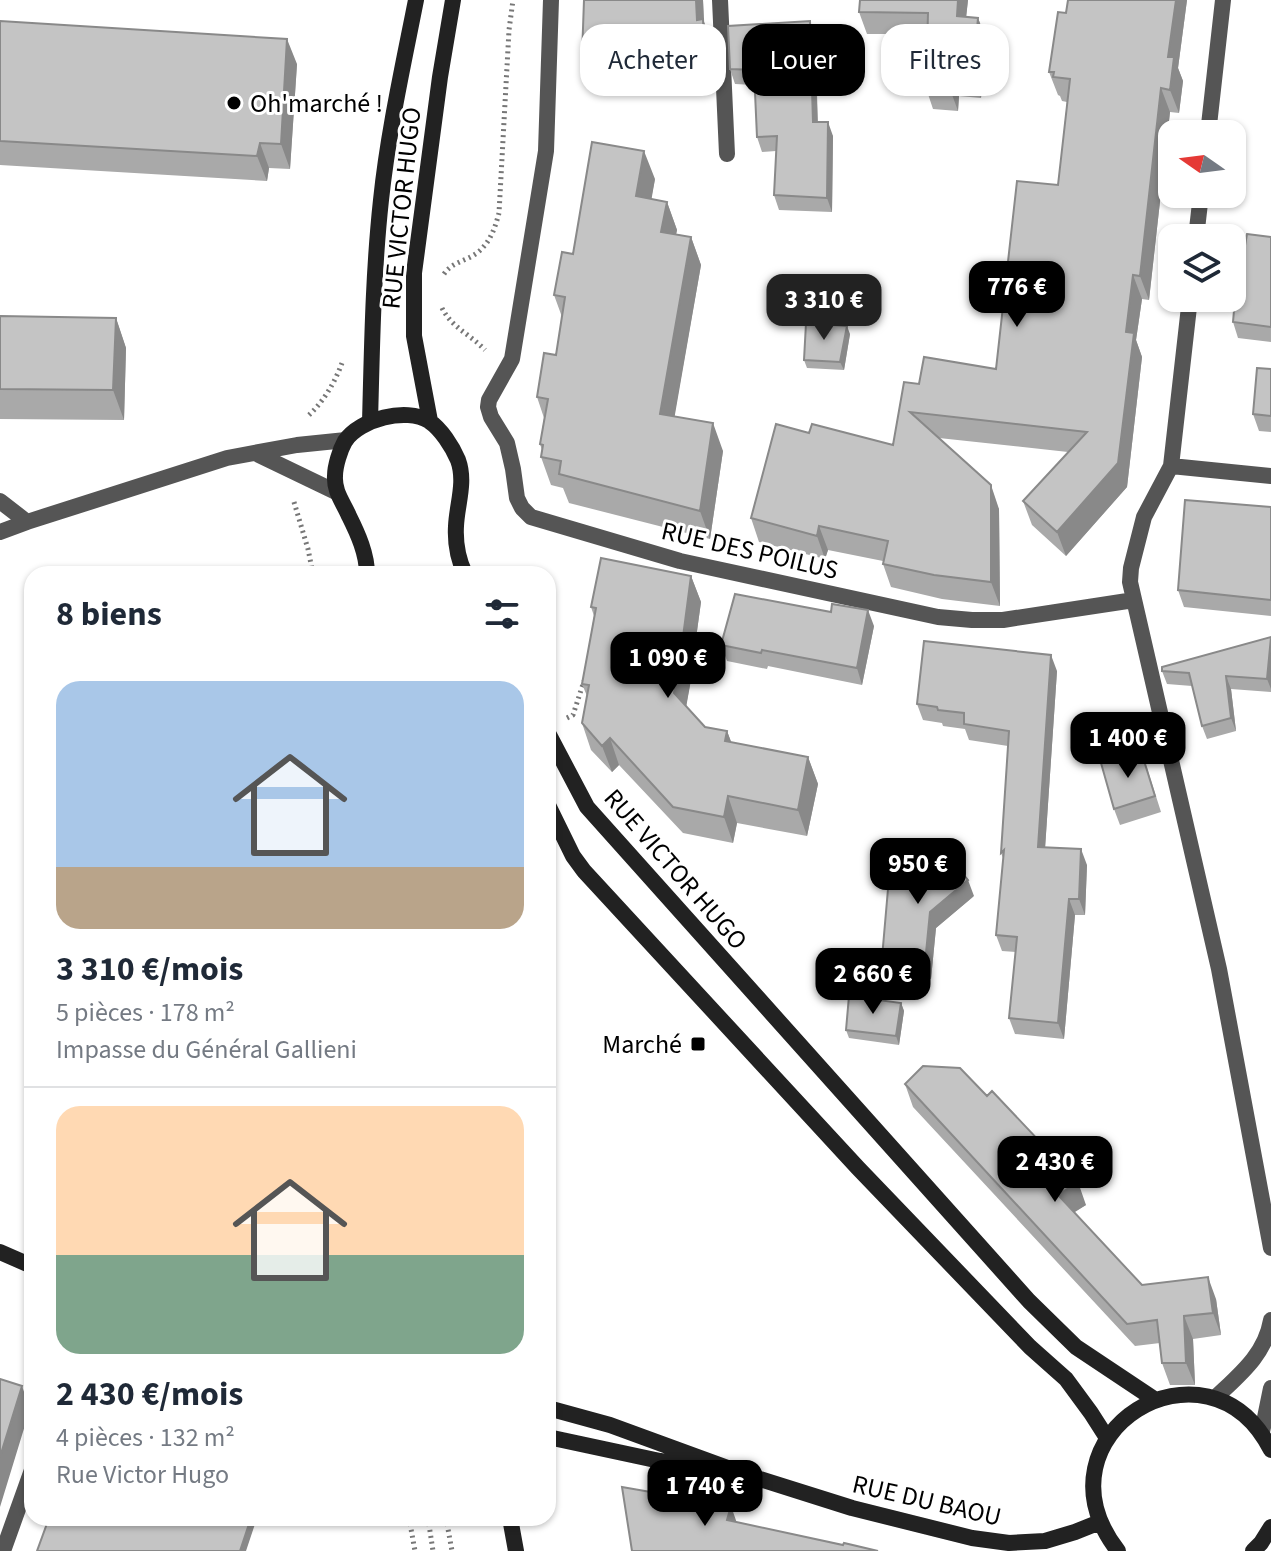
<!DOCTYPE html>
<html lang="fr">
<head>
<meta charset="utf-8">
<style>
	body { margin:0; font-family:"Source Sans 3",sans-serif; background:#f2f2f3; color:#1f2937; height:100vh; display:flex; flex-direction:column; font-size:30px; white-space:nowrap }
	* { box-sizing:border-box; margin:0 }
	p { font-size:26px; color:#747a83 }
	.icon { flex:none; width:44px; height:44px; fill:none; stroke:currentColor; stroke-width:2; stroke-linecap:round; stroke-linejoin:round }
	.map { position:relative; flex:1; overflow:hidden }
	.drawer { position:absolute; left:24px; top:566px; width:532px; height:960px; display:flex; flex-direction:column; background:#fff; border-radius:24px; box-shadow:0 2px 6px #0004 }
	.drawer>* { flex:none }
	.hud { position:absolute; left:580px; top:24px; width:570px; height:72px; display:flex; gap:16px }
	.needle { width:52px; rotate:284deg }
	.fabs { position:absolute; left:1158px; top:120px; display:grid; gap:16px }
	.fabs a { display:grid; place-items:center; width:88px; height:88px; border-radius:16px; background:#fff; box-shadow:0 2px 6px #0004; font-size:40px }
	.price { position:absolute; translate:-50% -68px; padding:0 18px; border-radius:16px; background:#000; color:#fff; font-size:26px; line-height:52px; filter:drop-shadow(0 2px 4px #0008) }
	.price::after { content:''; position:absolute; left:50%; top:48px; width:24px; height:18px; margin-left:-12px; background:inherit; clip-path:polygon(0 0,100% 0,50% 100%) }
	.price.on { background:#222; color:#fff }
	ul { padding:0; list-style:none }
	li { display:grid; align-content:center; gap:16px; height:424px; padding:0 32px }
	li+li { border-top:2px solid #e0e1e3 }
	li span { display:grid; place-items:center; height:248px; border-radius:24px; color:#555 }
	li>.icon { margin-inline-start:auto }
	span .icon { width:144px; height:144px; fill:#fffc; stroke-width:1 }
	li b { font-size:34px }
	h2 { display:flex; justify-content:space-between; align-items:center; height:96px; padding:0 32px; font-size:34px }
	.tag { padding:0 28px; border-radius:24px; background:#fff; box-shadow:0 2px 6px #0004; font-size:28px; line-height:72px }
	.tag.on { background:#000; color:#fff }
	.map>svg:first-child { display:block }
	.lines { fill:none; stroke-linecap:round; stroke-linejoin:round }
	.path { stroke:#777; stroke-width:5; stroke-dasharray:2 4; stroke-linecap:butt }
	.lane { stroke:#555; stroke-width:16 }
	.street { stroke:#555; stroke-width:16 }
	.secondary { stroke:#222; stroke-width:16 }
	.wall { fill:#a9a9a9 }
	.shaded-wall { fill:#898989 }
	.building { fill:#c4c4c4; stroke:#898989; stroke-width:2 }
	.poi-dot { fill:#000; stroke:#fff; stroke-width:3 }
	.labels { text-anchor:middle; stroke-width:6; stroke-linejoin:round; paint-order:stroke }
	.poi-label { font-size:26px; fill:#000; stroke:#fff; text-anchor:start }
	.street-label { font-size:26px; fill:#000; stroke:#fff }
</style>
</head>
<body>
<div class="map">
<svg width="1271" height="1551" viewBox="0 0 1271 1551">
	<rect width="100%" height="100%" fill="#fff"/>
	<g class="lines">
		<path class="path" d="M 444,274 C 452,262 466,261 477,253 C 490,243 495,228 499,213 L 509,30 L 513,0
			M 442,308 C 452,328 470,334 485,350
			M 309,415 C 324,401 335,382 342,363
			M 294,502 L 308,549 L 313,574
			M 567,718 L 573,715 L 584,681
			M 409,1518 L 415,1551
			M 428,1518 L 433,1551
			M 446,1518 L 452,1551"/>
		<path class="lane" d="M 3,1551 L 32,1470"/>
		<path class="street" d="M 551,0 L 546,151 L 512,359 L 489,400 L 488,407 L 491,417 L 507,443 L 513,469 L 517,498 L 522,508 L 531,517 L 680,561 L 938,617 L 972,620 L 1003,620 L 1134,600
			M 720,0 L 727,154
			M 1208,134 L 1223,0
			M 1196,238 L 1201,194
			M 1190,298 L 1171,466 L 1144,517 L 1131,568 L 1130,582 L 1219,969 L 1271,1248
			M 255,453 L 336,492
			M 1171,466 L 1271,476
			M 0,501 L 27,522
			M 0,532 L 27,522 L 227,458 L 297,445 L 346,440
			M 1215,1398 C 1239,1375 1265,1355 1271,1320
			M 1262,1432 L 1271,1388"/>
		<path class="secondary" d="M 430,421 L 414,336 L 414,273 L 440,77 L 453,0
			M 370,422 C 372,348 373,274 381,200 C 388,133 403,66 416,0
			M 367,574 C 367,554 358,534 349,516 C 343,502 334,492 335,476 C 335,466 340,450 345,441 C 360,419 406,407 429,421 C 441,429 452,446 458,460 C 466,482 457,504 456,526 C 455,543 458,559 465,574
			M 548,733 L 587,807 L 1029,1301 L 1076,1347 L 1154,1399
			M 548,805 L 573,856 L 584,871 L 858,1168 L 1030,1347 L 1066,1379 L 1091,1413 L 1107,1438
			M 0,1252 L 32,1266
			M 548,1408 L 610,1425 L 744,1474 L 852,1508 L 972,1538 L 1009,1543 L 1045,1541 L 1075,1532 L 1100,1522
			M 548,1437 L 660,1461 L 707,1468
			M 510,1518 L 516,1551
			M 1118,1551 C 1028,1434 1208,1325 1271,1450
			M 1253,1551 L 1261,1543 L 1271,1527"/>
	</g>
	<path class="wall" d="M 584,0 L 703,0 L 704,22 L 711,41 L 713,83 L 591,78 L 582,56 Z
		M 860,0 L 968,0 L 966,17 L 978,18 L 986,39 L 981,98 L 959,96 L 958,111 L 933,109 L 926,88 L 927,34 L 867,34 L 859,12 Z
		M 1068,0 L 1187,0 L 1178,68 L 1183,81 L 1179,113 L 1170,112 L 1149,300 L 1142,299 L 1136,340 L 1142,357 L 1127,487 L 1066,556 L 1032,525 L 1023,501 L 1068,452 L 939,438 L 999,509 L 1000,606 L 942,599 L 891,587 L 883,564 L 883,561 L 828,550 L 825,559 L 759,542 L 751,518 L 809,433 L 893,445 L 919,384 L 996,369 L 1058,185 L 1067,102 L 1062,101 L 1060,96 L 1058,95 L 1049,72 L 1066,13 Z
		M 0,21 L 297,64 L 290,169 L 269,168 L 267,181 L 0,165 Z
		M 815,35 L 818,122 L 833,136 L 832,212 L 779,210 L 774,195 L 776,151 L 762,152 L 757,137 L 755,85 L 735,84 L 730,69 Z
		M 655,179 L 651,199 L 667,202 L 677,230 L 676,234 L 691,237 L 701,265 L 674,417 L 723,451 L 710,539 L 569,503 L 563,488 L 551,485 L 541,457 L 542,450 L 540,444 L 544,418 L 537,397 L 556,355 L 562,317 L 554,295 L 573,254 Z
		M 1271,237 L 1271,342 L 1238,338 L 1233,322 L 1235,302 L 1232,295 L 1232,266 L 1244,251 Z
		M 0,316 L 116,318 L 126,348 L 124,420 L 0,419 Z
		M 850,334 L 844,370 L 807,368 L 804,360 Z
		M 1271,369 L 1271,432 L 1259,431 L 1253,414 Z
		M 1271,507 L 1271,616 L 1184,607 L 1178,590 Z
		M 691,576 L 701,602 L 693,660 L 694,663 L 686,706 L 705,727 L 727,731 L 731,742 L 808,757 L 818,784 L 807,836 L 737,823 L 733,843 L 683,833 L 619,765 L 612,772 L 591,750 L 582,723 L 587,696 L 582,684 L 594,616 L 591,607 Z
		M 874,626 L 862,685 L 768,666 L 767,669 L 727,661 L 721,645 Z
		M 1271,637 L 1271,692 L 1231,689 L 1236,731 L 1207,739 L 1202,726 L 1192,686 L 1167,684 L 1162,671 Z
		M 1057,671 L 1045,848 L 1087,865 L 1085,915 L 1075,915 L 1064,1039 L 1015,1034 L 1009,1018 L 1016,952 L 1002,951 L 996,935 L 1003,858 L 1001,853 L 1008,746 L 969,740 L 965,729 L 943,726 L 942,723 L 923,720 L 917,704 Z
		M 1147,768 L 1161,812 L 1120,825 L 1114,809 Z
		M 974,896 L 936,928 L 931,979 L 888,974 L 882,958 Z
		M 901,1003 L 904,1011 L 899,1045 L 849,1038 L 846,1030 Z
		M 905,1084 L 1086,1205 L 1074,1212 L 1142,1285 L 1216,1299 L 1221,1335 L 1193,1339 L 1195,1385 L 1170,1385 L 1162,1363 L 1160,1343 L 1135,1346 L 913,1107 Z"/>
	<path class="shaded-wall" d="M 696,0 L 703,0 L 704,22 L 711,41 L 713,83 L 705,61 L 697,20 Z
		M 958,0 L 968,0 L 964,37 L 957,16 Z
		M 1176,0 L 1187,0 L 1178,68 L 1183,81 L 1179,113 L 1170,90 L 1168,57 Z
		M 978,18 L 986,39 L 981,98 L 973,76 Z
		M 810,21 L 815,35 L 818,137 L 813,122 Z
		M 287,39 L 297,64 L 290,169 L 281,144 Z
		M 952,75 L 959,96 L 958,111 L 950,89 Z
		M 1161,88 L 1170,112 L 1149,300 L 1140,276 Z
		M 828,122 L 833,136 L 832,212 L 827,198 Z
		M 260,143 L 269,168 L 267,181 L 257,156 Z
		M 644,151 L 655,179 L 647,225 L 636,196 Z
		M 667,202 L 677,230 L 671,260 L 661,232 Z
		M 691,237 L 701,265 L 670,443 L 660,414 Z
		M 1133,275 L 1142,299 L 1136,340 L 1142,357 L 1127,487 L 1066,556 L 1057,532 L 1126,332 Z
		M 116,318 L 126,348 L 124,420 L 113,390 Z
		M 847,326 L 850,334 L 844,370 L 840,362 Z
		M 713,423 L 723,451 L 710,539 L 700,511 Z
		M 991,485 L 999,509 L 1000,606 L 991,582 Z
		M 819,526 L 828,550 L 825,559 L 817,536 Z
		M 691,576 L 701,602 L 693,660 L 694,663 L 684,719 L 674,693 Z
		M 868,610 L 874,626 L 862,685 L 857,668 Z
		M 1271,645 L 1271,689 L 1267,679 Z
		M 1051,655 L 1057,671 L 1044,864 L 1038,847 Z
		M 1226,676 L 1231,689 L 1236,731 L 1231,718 Z
		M 727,731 L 737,757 L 725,741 Z
		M 610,738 L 619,765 L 612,772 L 602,746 Z
		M 808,757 L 818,784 L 807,836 L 798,810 Z
		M 728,796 L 737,823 L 733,843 L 724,817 Z
		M 1081,849 L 1087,865 L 1085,915 L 1079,899 Z
		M 968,880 L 974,896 L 936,928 L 931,979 L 925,963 L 930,912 Z
		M 1069,899 L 1075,915 L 1064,1039 L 1058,1023 Z
		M 901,1003 L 904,1011 L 899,1045 L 896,1036 Z
		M 1078,1182 L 1086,1205 L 1067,1217 L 1058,1195 Z
		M 1208,1277 L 1216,1299 L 1221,1335 L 1213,1313 Z
		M 1184,1316 L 1193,1339 L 1195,1385 L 1186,1363 Z
		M 22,1386 L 30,1409 L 0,1507 L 0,1457 Z
		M 731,1506 L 739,1529 L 727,1520 Z
		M 251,1518 L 257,1518 L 246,1551 L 240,1551 Z"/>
	<path class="building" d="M 584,0 L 696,0 L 697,20 L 703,19 L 705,61 L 582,56 Z
		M 860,0 L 958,0 L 957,16 L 978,18 L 973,76 L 952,75 L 950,89 L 926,88 L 928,13 L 859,12 Z
		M 1068,0 L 1176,0 L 1168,57 L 1174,57 L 1170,90 L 1161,88 L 1140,276 L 1133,275 L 1126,332 L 1134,333 L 1118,463 L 1057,532 L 1023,501 L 1087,432 L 910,412 L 991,485 L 991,582 L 934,575 L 883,564 L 888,541 L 819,526 L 817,536 L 751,518 L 776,424 L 809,433 L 812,424 L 893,445 L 904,382 L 919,384 L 924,357 L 996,369 L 1017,181 L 1058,185 L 1070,79 L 1053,77 L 1054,72 L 1049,72 L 1058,12 L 1066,13 Z
		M 0,21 L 287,39 L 281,144 L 260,143 L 257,156 L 0,141 Z
		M 810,21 L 813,122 L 828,122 L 827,198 L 774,195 L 777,136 L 757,137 L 754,70 L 730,69 L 728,26 Z
		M 592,142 L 644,151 L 636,196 L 667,202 L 661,232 L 691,237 L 660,414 L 713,423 L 700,511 L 559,474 L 561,461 L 541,457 L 543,445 L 540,444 L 548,399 L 537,397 L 544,353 L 556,355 L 565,297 L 554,295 L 562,252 L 573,254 Z
		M 1247,234 L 1271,237 L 1271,327 L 1233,322 L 1236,288 L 1232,288 L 1232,266 L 1234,249 L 1244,251 Z
		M 0,316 L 116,318 L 113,390 L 0,389 Z
		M 806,323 L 847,326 L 840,362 L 804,360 Z
		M 1257,368 L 1271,369 L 1271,416 L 1253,414 Z
		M 1185,500 L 1271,507 L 1271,600 L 1178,590 Z
		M 601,558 L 691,576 L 683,637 L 684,637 L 674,693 L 705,727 L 727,731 L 725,741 L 808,757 L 798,810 L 728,796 L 724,817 L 673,807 L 610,738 L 602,746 L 582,723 L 589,685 L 582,684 L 596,608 L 591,607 Z
		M 735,594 L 831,612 L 832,604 L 868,610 L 857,668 L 762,650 L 761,653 L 721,645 Z
		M 1271,637 L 1267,679 L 1226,676 L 1231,718 L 1202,726 L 1189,673 L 1162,671 L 1162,667 Z
		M 924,641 L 1051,655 L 1038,847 L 1081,849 L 1079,899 L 1069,899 L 1058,1023 L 1009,1018 L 1017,937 L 996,935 L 1004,850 L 1001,853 L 1009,731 L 964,724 L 964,713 L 938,710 L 937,707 L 917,704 Z
		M 1141,751 L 1155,796 L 1114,809 L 1101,763 Z
		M 941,847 L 968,880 L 930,912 L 925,963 L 882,958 L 888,889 Z
		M 849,996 L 901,1003 L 896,1036 L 846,1030 Z
		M 923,1066 L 960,1068 L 987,1096 L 992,1091 L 1078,1182 L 1058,1195 L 1142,1285 L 1208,1277 L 1213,1313 L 1184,1316 L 1186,1363 L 1162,1363 L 1157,1320 L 1127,1324 L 905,1084 Z
		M 0,1379 L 22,1386 L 0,1457 Z
		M 622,1487 L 731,1506 L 727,1520 L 843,1545 L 844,1543 L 878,1551 L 632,1551 Z
		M 49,1518 L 251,1518 L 240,1551 L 37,1551 Z"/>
	<g class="poi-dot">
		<circle cx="234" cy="103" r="8"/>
		<rect x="690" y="1036" width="16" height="16" rx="4"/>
	</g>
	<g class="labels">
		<g class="poi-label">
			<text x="250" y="112">Oh'marché !</text>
			<text x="682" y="1053" text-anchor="end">Marché</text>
		</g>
		<g class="street-label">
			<text transform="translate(401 208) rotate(-84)" y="9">RUE VICTOR HUGO</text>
			<text transform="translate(750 550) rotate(13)" y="9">RUE DES POILUS</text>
			<text transform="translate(676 869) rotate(49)" y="9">RUE VICTOR HUGO</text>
			<text transform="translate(927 1500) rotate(13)" y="9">RUE DU BAOU</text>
		</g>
	</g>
</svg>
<div class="fabs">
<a><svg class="needle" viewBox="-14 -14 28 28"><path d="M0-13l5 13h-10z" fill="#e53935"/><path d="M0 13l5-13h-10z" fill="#747a83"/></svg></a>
<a><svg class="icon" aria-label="layers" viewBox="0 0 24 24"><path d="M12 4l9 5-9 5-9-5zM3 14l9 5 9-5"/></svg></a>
</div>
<b class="price" style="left:1017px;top:329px">776 €</b>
<b class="price on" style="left:824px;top:342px">3 310 €</b>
<b class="price" style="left:668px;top:700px">1 090 €</b>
<b class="price" style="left:1128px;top:780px">1 400 €</b>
<b class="price" style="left:918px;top:906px">950 €</b>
<b class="price" style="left:873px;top:1016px">2 660 €</b>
<b class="price" style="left:1055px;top:1204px">2 430 €</b>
<b class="price" style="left:705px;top:1528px">1 740 €</b>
<div class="hud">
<a class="tag">Acheter</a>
<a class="tag on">Louer</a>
<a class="tag">Filtres</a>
</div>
<section class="drawer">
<h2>8 biens<svg class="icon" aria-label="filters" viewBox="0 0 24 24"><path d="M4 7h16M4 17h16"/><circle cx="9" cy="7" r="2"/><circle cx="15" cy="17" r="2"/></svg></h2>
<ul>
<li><span style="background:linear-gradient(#a9c7e8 75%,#b9a48a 0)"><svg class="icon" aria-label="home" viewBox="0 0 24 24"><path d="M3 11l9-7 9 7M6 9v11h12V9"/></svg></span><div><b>3 310 €/mois</b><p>5 pièces · 178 m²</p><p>Impasse du Général Gallieni</p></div></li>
<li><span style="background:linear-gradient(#ffd9b3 60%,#7fa58c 0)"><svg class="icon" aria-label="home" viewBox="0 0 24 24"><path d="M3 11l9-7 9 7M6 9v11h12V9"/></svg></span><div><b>2 430 €/mois</b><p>4 pièces · 132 m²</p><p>Rue Victor Hugo</p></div></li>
</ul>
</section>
</div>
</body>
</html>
